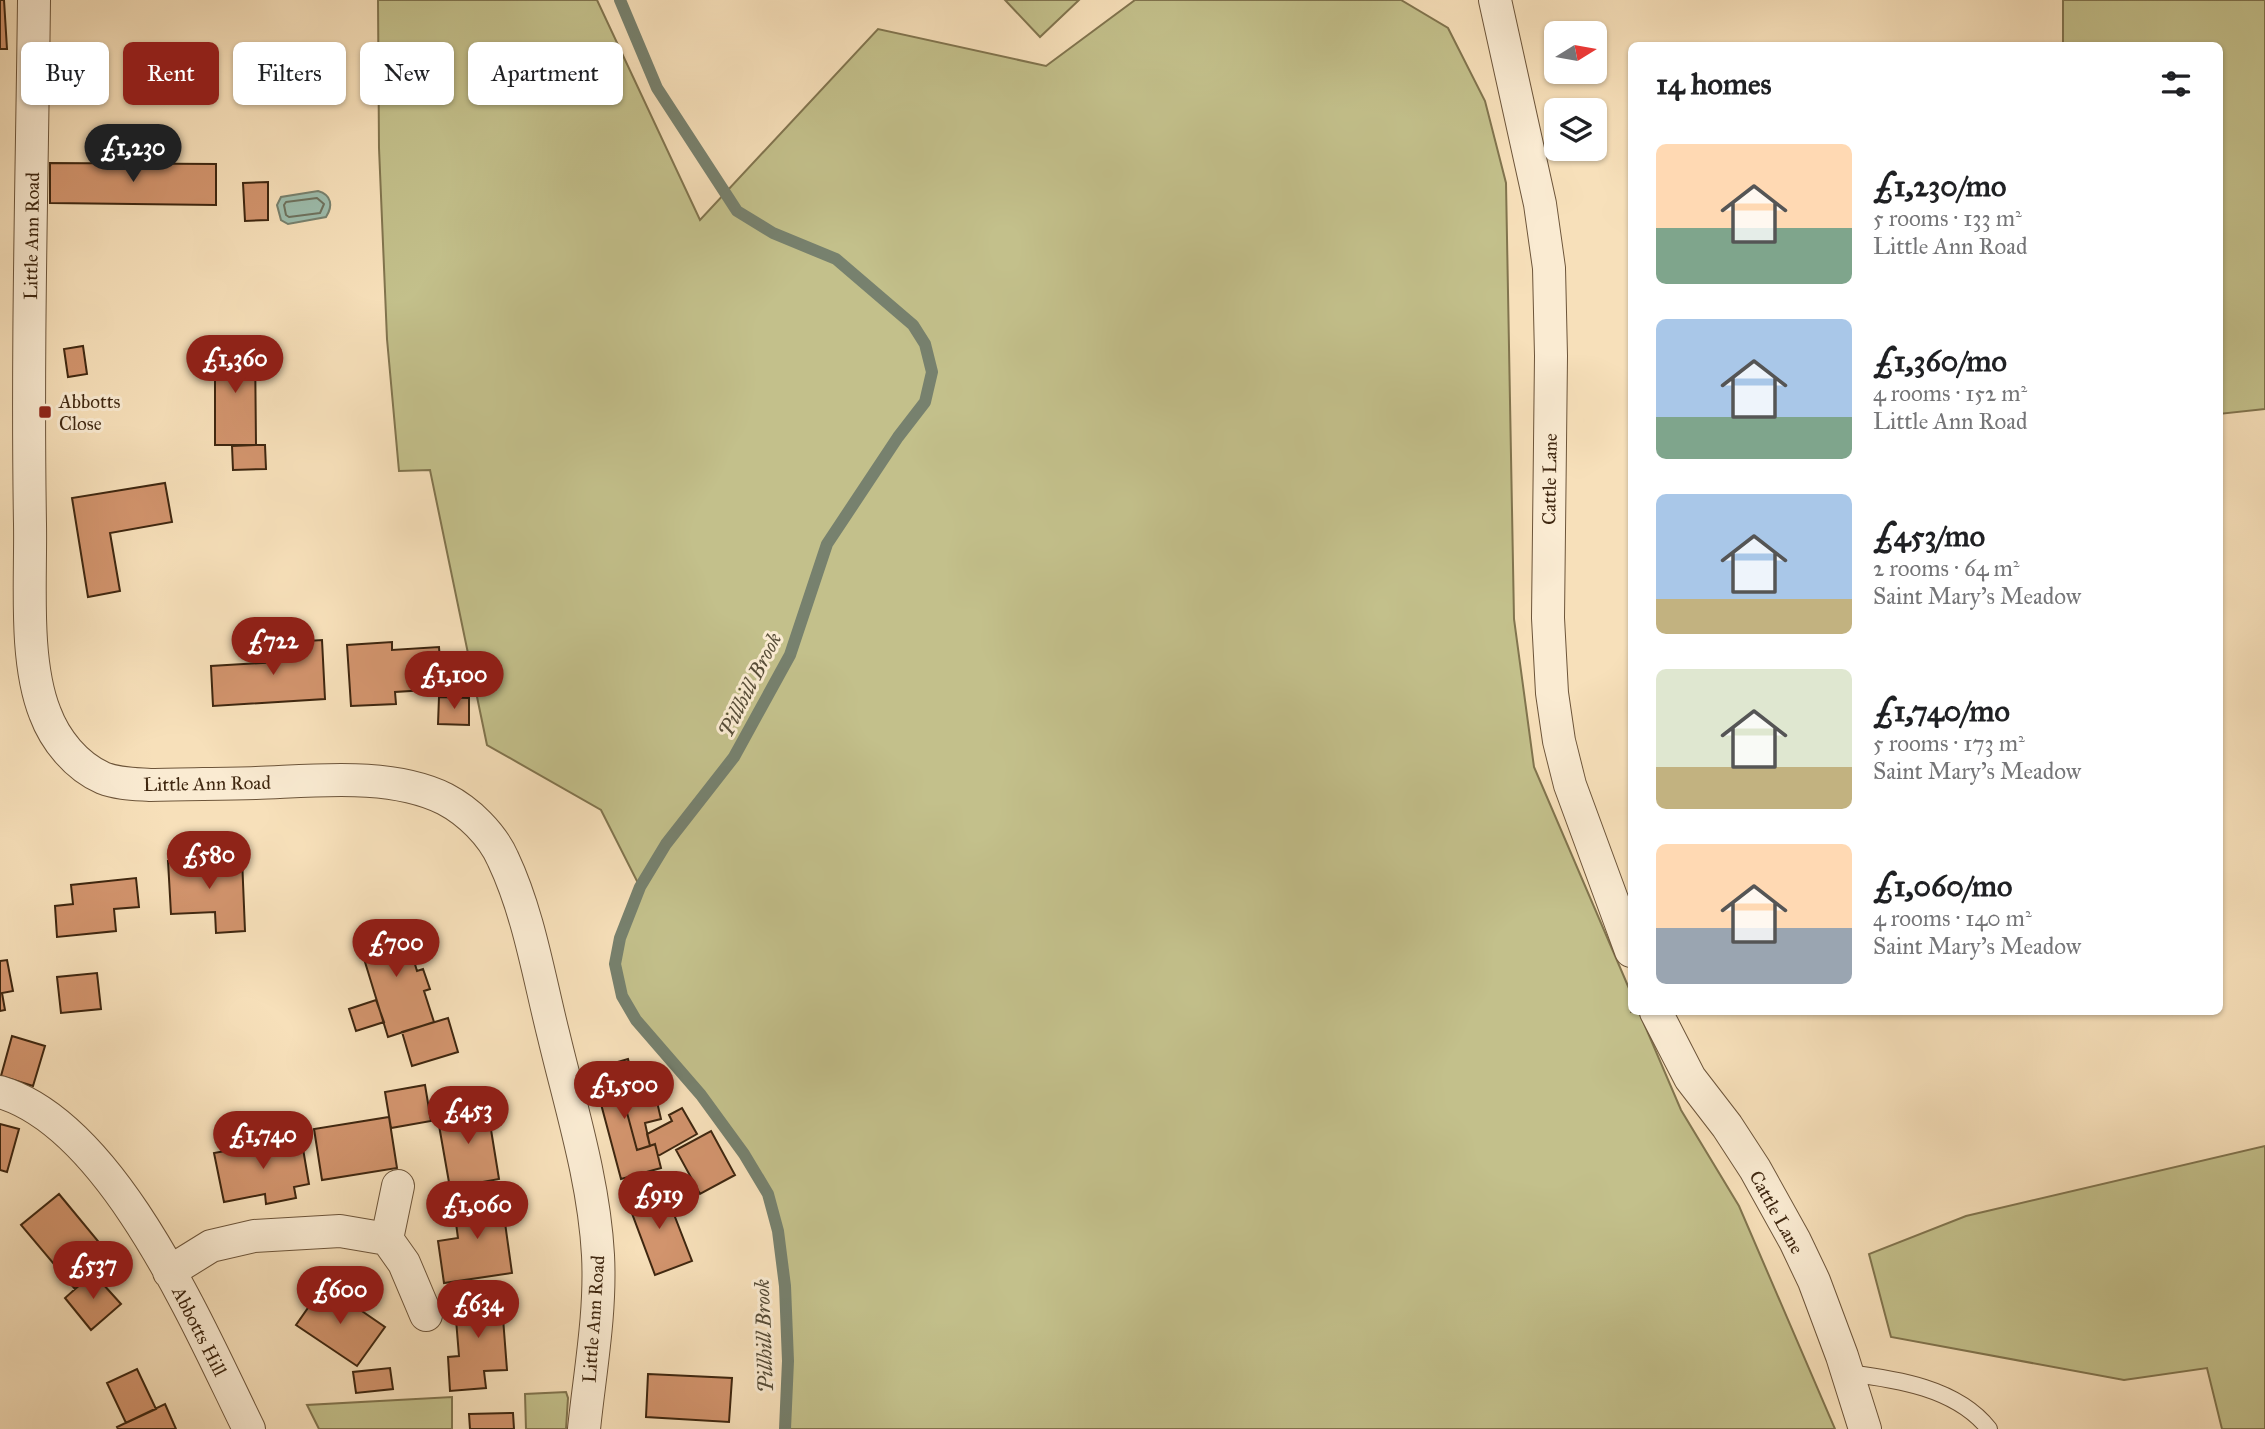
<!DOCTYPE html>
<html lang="en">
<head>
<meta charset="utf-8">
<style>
	body { margin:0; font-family:"IM FELL Great Primer",serif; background:#f2f2f2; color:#202124; height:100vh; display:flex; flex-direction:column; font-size:26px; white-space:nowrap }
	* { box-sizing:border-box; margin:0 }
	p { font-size:23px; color:#757577 }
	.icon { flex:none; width:38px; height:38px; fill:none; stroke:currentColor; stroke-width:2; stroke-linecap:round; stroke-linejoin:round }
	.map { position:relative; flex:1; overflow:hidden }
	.panel { position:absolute; left:1628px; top:42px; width:595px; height:973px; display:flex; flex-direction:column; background:#fff; border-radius:10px; box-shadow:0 2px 5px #0004 }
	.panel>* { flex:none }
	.banner { position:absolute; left:21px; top:42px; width:665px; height:63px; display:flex; gap:14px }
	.needle { width:46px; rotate:79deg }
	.buttons { position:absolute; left:1544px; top:21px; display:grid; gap:14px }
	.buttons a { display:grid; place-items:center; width:63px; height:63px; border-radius:10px; background:#fff; box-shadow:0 2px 5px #0004; font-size:35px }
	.price { position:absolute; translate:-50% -60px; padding:0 16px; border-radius:24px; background:#8f2418; color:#fff; font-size:23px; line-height:46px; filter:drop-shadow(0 2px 4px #0008) }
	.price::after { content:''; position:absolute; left:50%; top:42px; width:21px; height:16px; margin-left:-10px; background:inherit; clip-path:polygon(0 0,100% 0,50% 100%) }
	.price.current { background:#222; color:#fff }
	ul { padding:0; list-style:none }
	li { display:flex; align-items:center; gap:21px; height:175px; padding:0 28px }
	li span { display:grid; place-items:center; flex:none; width:196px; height:140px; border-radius:10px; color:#555 }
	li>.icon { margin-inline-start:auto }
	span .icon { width:84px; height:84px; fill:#fffc; stroke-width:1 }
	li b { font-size:30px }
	h2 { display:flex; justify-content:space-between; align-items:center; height:84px; padding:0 28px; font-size:30px }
	.pill { padding:0 24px; border-radius:10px; background:#fff; box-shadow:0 2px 5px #0004; font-size:24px; line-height:63px }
	.pill.current { background:#8f2418; color:#fff }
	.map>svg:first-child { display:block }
	.green { fill:#c3c08b; stroke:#81744e; stroke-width:2 }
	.water { fill:#9dbdad; stroke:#77816e; stroke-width:2 }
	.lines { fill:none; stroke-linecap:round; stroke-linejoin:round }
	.shore { stroke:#6e725e; stroke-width:2 }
	.stream { stroke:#77816e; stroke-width:12 }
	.building { fill:#d2946d; stroke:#3f2710; stroke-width:2 }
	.service-casing { stroke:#6d553a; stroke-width:18 }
	.minor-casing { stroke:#6d553a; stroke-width:34 }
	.service { stroke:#faebd2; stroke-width:16 }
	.minor { stroke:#faebd2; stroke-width:32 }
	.poi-dot { fill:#8f2418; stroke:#faebd2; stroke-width:2.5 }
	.labels { text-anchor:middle; stroke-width:6; stroke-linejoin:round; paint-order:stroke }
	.street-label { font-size:19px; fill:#3f2710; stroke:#faebd2 }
	.poi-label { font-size:19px; fill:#3f2710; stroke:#faebd2; text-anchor:start }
	.water-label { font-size:21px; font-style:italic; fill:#564c37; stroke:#faebd2 }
</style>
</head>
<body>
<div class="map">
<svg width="2265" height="1429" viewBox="0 0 2265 1429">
	<rect width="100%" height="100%" fill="#f7e0ba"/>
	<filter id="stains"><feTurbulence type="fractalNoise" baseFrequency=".00286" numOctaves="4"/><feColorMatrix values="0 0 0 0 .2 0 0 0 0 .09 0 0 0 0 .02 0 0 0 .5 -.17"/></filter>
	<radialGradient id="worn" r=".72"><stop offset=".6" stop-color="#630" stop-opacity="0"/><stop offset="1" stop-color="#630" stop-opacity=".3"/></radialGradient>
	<path class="green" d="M 378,0 L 597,0 L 700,220 L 878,29 L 1046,66 L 1135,0 L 1401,0 L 1448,28 L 1485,101 L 1506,183 L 1514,619 L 1534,767 L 1631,993 L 1631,1012 L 1639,1012 L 1681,1110 L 1739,1206 L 1835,1429 L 785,1429 C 789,1357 793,1265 768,1196 C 757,1165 722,1120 700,1094 C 672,1060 613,1012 615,963 C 616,937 631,911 640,887 L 601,810 L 487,745 L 430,470 L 399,471 L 387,339 L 379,148 Z
		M 1005,0 L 1079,0 L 1040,37 Z
		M 2063,0 L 2265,0 L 2265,409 L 2219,414 L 2219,46 L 2063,45 Z
		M 2265,1146 L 2265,1429 L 2222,1429 L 2207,1368 L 2124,1380 L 1891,1337 L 1869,1254 L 1966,1216 Z
		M 566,1392 L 568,1398 L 566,1429 L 526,1429 L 525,1394 Z
		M 452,1397 L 452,1429 L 319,1429 L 307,1405 Z"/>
	<path class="water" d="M 318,191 C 332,195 333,206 326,217 L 288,224 L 281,220 L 277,205 L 281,197 Z"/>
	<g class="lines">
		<path class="shore" d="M 317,198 L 324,204 L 320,213 L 289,217 L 286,215 L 284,205 L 286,202 Z"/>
		<path class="stream" d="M 620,0 L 657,88 L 737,211 L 773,233 L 836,259 L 913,325 L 925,344 L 932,372 L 925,402 L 898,437 L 827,544 L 790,655 L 734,757 L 666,844 L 640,887 L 620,938 L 615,964 L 622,996 L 636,1020 L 701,1095 L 744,1154 L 768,1194 L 778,1231 L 785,1286 L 788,1361 L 785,1429"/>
	</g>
	<path class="building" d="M 0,0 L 4,0 L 7,49 L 0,49 Z
		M 50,163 L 216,164 L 216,205 L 50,203 Z
		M 268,182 L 268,220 L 245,221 L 243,183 Z
		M 215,345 L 255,345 L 256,445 L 215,445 Z
		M 83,346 L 87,374 L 68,377 L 64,349 Z
		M 256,445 L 265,445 L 266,469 L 233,470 L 232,446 Z
		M 165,483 L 172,522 L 110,533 L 120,591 L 88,597 L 72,498 Z
		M 322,640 L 325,699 L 213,706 L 211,666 L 278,662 L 277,643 Z
		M 392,642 L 392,650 L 439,647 L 442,689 L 395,692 L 396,704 L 351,706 L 347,645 Z
		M 439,697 L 469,698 L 469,725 L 438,724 Z
		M 242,858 L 245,931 L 216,933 L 215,912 L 171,914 L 168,861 Z
		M 136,878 L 139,907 L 114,909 L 116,931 L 57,937 L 55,906 L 73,904 L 71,885 Z
		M 402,921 L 417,971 L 423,969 L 430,989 L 424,991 L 434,1022 L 388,1037 L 357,936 Z
		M 7,960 L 13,991 L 2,993 L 5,1010 L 0,1011 L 0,961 Z
		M 97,973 L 101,1009 L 61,1013 L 57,977 Z
		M 376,1000 L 384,1022 L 356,1031 L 349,1009 Z
		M 448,1018 L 458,1052 L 412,1066 L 402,1032 Z
		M 12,1036 L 45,1046 L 33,1086 L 1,1076 Z
		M 628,1059 L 637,1094 L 623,1098 L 637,1150 L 655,1144 L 661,1168 L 621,1179 L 601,1104 L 606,1103 L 597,1068 Z
		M 425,1085 L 431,1121 L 391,1128 L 385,1092 Z
		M 654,1089 L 661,1119 L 645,1123 L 650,1146 L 637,1150 L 623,1098 Z
		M 487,1105 L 499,1179 L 450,1188 L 437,1114 Z
		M 682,1108 L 697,1134 L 658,1156 L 655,1144 L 650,1146 L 647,1134 L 672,1121 L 669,1115 Z
		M 389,1117 L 397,1168 L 322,1180 L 314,1129 Z
		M 0,1124 L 19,1129 L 7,1172 L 0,1170 Z
		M 711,1131 L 735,1175 L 700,1194 L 676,1150 Z
		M 301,1137 L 309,1184 L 294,1187 L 296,1198 L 266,1204 L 265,1194 L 224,1202 L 214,1153 Z
		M 663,1186 L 692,1261 L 655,1275 L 627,1200 Z
		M 59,1194 L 112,1258 L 75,1289 L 21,1225 Z
		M 501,1194 L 512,1273 L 444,1283 L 438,1241 L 458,1238 L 453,1201 Z
		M 93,1273 L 121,1304 L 91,1330 L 65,1298 Z
		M 324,1285 L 385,1327 L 357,1366 L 296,1325 Z
		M 501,1292 L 507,1370 L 484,1371 L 486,1388 L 450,1391 L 448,1357 L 459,1356 L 454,1295 Z
		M 390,1368 L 393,1389 L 356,1393 L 353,1372 Z
		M 137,1369 L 156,1409 L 126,1423 L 107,1383 Z
		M 648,1374 L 732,1378 L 729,1422 L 646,1417 Z
		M 165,1404 L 176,1429 L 118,1429 L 117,1427 Z
		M 513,1413 L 514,1429 L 470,1429 L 469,1414 Z"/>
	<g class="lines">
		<g class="service-casing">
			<path id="service" d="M 1847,1373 C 1896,1379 1957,1388 1989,1429"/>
		</g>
		<g class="minor-casing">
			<path id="minor" d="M 34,0 C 32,174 27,349 30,524 C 31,581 24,660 45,713 C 55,740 76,766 103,778 C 118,784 135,784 150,785 C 186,784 221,784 256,783 C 315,781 391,772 445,799 C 468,811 492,834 503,859 C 529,914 539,978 554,1037 C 571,1108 594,1181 598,1255 C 601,1313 590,1371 584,1429
				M 1495,0 L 1540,204 L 1549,268 L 1551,356 L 1548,618 L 1552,693 L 1559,741 L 1570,785 L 1631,951
				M 1656,1012 L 1690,1078 L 1727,1126 L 1755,1169 L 1795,1241 L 1814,1281 L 1842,1356 L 1865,1429
				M 0,1092 C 114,1126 199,1328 249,1429
				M 398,1186 L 387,1239 L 404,1263 L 426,1315
				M 169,1272 L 211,1246 L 254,1236 L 340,1231 L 387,1239"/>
		</g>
		<use href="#service" class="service"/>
		<use href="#minor" class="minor"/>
	</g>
	<rect class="poi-dot" x="38" y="405" width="14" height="14" rx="3.5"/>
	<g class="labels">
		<g class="street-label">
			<text transform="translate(31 236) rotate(-89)" y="7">Little Ann Road</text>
			<text transform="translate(1549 479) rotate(-89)" y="7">Cattle Lane</text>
			<text transform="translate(207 783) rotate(-1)" y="7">Little Ann Road</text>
			<text transform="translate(1777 1212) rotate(61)" y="7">Cattle Lane</text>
			<text transform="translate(593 1319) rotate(-86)" y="7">Little Ann Road</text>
			<text transform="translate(200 1331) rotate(63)" y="7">Abbotts Hill</text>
		</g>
		<g class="poi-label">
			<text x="59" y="408">Abbotts<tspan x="59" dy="22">Close</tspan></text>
		</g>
		<g class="water-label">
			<text transform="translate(750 685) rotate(-63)" y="7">Pillhill Brook</text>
			<text transform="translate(764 1336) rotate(-92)" y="7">Pillhill Brook</text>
		</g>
	</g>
	<rect width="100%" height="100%" filter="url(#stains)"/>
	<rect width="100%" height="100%" fill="url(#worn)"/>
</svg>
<div class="buttons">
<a><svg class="needle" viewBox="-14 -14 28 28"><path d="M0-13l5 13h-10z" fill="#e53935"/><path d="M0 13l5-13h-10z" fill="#757577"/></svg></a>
<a><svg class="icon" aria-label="layers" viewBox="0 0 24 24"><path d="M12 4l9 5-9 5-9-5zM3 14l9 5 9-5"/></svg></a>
</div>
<b class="price current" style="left:133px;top:184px">£1,230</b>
<b class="price" style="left:235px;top:395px">£1,360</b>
<b class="price" style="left:273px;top:677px">£722</b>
<b class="price" style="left:454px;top:711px">£1,100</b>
<b class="price" style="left:209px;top:891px">£580</b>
<b class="price" style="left:396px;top:979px">£700</b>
<b class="price" style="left:624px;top:1121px">£1,500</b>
<b class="price" style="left:468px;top:1146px">£453</b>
<b class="price" style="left:263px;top:1171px">£1,740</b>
<b class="price" style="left:659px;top:1231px">£919</b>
<b class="price" style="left:477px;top:1241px">£1,060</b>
<b class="price" style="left:93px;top:1301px">£537</b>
<b class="price" style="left:340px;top:1326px">£600</b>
<b class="price" style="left:478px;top:1340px">£634</b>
<div class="banner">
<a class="pill">Buy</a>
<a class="pill current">Rent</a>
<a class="pill">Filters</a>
<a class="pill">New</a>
<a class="pill">Apartment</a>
</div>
<section class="panel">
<h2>14 homes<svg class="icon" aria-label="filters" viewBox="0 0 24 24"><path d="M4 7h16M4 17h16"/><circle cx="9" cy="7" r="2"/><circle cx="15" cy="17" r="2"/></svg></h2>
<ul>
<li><span style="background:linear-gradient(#ffd9b3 60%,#7fa58c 0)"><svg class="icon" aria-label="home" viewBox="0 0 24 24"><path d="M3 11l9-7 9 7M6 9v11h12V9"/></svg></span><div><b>£1,230/mo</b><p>5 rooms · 133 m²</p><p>Little Ann Road</p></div></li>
<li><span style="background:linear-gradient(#a9c7e8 70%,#7fa58c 0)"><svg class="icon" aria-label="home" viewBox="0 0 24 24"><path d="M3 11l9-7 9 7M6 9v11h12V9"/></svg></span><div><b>£1,360/mo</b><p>4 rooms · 152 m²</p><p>Little Ann Road</p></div></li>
<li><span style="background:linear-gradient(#a9c7e8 75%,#c2b280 0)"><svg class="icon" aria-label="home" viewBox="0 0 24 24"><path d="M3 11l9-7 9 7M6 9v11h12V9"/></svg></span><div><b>£453/mo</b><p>2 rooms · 64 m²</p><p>Saint Mary's Meadow</p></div></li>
<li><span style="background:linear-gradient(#dfe7d0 70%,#c2b280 0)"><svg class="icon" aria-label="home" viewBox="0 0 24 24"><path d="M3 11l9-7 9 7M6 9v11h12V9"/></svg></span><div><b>£1,740/mo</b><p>5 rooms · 173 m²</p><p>Saint Mary's Meadow</p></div></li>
<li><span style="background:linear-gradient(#ffd9b3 60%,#9aa5b1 0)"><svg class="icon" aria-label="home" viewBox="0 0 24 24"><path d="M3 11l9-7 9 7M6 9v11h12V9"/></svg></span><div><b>£1,060/mo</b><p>4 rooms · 140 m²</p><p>Saint Mary's Meadow</p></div></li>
</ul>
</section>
</div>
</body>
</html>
